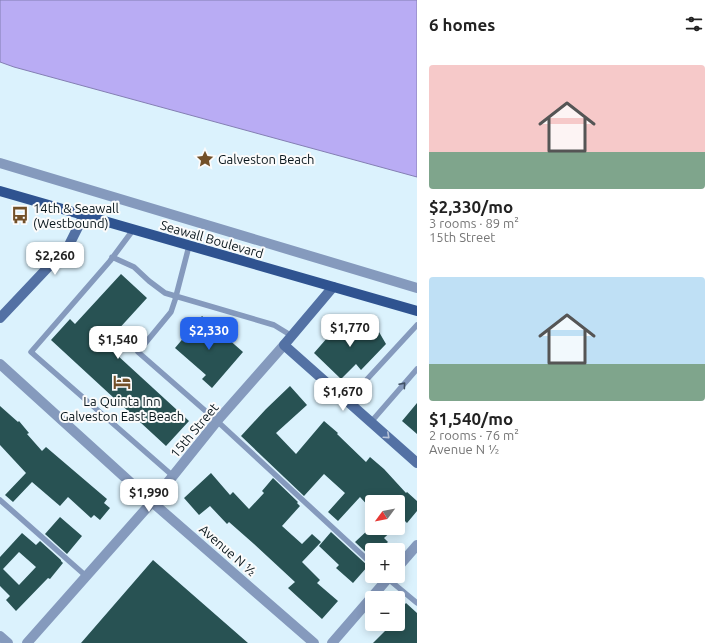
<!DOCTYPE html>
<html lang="en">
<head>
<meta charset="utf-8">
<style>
	body { margin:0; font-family:Ubuntu,sans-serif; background:#f2f2f2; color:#222; height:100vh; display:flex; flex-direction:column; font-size:15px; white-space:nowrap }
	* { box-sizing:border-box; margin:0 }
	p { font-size:13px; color:#767676 }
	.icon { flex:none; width:22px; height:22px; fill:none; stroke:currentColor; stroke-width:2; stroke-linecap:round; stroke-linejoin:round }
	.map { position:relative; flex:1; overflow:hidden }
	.details { display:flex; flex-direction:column; background:#fff; width:300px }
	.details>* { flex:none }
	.needle { width:26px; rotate:238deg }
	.buttons { position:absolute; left:365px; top:495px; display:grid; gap:8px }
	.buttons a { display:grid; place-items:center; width:40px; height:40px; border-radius:4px; background:#fff; box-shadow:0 2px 10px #0003; font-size:20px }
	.price { position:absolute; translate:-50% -34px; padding:0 9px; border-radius:8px; background:#fff; color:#222; font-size:13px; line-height:26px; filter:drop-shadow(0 1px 2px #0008) }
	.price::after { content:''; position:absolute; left:50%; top:24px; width:12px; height:9px; margin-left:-6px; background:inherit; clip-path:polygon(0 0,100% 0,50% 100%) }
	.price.active { background:#2563eb; color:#fff }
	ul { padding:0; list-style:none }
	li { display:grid; align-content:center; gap:8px; height:212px; padding:0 12px }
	li span { display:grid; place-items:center; height:124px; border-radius:4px; color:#555 }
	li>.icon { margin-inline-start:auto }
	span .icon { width:72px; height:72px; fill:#fffc; stroke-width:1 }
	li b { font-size:17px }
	h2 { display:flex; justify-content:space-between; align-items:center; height:48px; padding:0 12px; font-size:17px }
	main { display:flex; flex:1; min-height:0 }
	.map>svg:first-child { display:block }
	.water { fill:#b9acf4; stroke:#847fb3 }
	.building { fill:#285253; fill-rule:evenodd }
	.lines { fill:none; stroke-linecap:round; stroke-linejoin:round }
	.lane { stroke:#859abd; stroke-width:5.5 }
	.street { stroke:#859abd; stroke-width:10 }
	.secondary { stroke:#5371a4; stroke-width:10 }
	.primary { stroke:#2f5390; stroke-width:10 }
	.oneway { stroke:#405164 }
	.oneway2 { stroke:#b8c4d8 }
	.labels { text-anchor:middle; stroke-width:4; stroke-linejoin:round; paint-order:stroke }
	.poi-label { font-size:13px; fill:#07151b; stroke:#fbfbfb; text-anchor:start }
	.street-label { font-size:13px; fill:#07151b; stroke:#fbfbfb }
</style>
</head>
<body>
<main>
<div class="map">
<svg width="417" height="643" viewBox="0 0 417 643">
	<rect width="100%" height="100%" fill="#dbf2fd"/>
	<path class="water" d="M 0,0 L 417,0 L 417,177 L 14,67 L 0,62 Z"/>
	<path class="building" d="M 121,274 L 147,298 L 105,344 L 189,421 L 166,446 L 51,340 L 70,319 L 75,324 Z
		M 202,316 L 243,352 L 212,388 L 202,379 L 206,375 L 175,348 Z
		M 341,322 L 379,332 L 386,344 L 361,370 L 356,364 L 341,379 L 314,353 Z
		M 290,386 L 307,405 L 276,433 L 296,454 L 324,421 L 338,433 L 337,434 L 366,462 L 370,457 L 384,469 L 406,493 L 407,492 L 417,501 L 417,511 L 407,523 L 404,520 L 398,525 L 398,502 L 372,502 L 372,510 L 360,497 L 338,521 L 328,512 L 345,493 L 324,474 L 304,496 L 241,436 L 266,409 Z
		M 417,403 L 417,434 L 402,421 Z
		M 0,406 L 18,422 L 19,421 L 29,433 L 27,434 L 42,451 L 46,447 L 107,499 L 104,503 L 110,508 L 100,520 L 94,515 L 91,518 L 68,497 L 60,506 L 32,482 L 13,502 L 5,495 L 26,473 L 0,445 Z
		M 211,473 L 230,495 L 233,492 L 249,509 L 264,493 L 262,491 L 273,478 L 298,502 L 297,503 L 300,506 L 282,526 L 302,544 L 312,534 L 321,542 L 302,562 L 320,580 L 317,583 L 338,601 L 322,619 L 288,588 L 295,582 L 254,544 L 229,522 L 227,524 L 210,506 L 199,515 L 184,498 Z
		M 60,517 L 82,536 L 67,554 L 45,534 Z
		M 370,528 L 395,528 L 384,538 L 388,542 L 379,550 L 372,550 L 372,558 L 355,542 Z
		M 331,532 L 368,566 L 353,583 L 336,568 L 339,565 L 319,546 Z
		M 22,533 L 36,545 L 40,541 L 61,560 L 61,561 L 63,563 L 50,579 L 48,578 L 16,611 L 6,600 L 10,596 L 0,586 L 0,557 ZM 19,552 L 36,567 L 19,585 L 3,569 Z
		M 153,560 L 248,643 L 81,643 Z
		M 406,603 L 417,613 L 417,643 L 373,643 L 392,624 L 398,624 L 398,612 Z"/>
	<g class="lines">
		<path class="lane" d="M 133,230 L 110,261 L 31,352 L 173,476
			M 189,246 L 175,300 L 171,312 L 138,352 L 217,421 L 372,564
			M 112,257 L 134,267 L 149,281 L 165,293 L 274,325 L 292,336
			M 347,401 L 417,325
			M 371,422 L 417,369
			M 0,500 L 86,576
			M 387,578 L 417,603"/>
		<path class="street" d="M 0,163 L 417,288
			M 0,364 L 152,502 L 314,643
			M 398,567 L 417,545
			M 0,636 L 8,643
			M 27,643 L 152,502 L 217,421 L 284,345
			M 332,643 L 390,576"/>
		<path class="secondary" d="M 333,287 L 284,345 L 417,463
			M 0,318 L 69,245 L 84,215"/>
		<path class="primary" d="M 0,191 L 417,311"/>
	</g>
	<defs><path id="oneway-chevron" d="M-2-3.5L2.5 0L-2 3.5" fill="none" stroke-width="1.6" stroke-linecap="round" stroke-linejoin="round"/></defs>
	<use class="oneway" href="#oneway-chevron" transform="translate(403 385) rotate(-49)"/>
	<use class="oneway2" href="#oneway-chevron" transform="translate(387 436) rotate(42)"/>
	<defs>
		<g id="sight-bare" transform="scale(1.38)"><path d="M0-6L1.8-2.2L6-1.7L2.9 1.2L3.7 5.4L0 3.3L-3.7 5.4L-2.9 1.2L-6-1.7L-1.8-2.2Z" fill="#725028" stroke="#fbfbfb" stroke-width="2.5" paint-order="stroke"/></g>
		<g id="bus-bare" transform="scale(1.38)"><path d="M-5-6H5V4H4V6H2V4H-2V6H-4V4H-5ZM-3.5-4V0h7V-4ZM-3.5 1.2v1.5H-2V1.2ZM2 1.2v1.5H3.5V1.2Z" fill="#725028" stroke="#fbfbfb" stroke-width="2.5" paint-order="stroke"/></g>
		<g id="hotel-bare" transform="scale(1.38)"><path d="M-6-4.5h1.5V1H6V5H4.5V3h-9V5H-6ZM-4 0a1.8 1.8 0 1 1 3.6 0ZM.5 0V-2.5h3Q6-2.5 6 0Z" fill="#725028" stroke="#fbfbfb" stroke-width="2.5" paint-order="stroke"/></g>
	</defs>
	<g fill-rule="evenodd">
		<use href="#sight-bare" x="205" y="159"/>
		<use href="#bus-bare" x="20" y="215"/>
		<use href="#hotel-bare" x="122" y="382"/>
	</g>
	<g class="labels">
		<g class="poi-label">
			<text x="218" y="164">Galveston Beach</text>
			<text x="33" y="213">14th &amp; Seawall<tspan x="33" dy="15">(Westbound)</tspan></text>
			<text x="122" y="406" text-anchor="middle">La Quinta Inn<tspan x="122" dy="15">Galveston East Beach</tspan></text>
		</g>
		<g class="street-label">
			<text transform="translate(212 239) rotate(16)" y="5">Seawall Boulevard</text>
			<text transform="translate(194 430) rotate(-50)" y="5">15th Street</text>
			<text transform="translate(228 550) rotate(41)" y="5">Avenue N ½</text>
		</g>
	</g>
</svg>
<div class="buttons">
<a><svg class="needle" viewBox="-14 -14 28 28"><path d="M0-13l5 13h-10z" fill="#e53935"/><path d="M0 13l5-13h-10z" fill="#767676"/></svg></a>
<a>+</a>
<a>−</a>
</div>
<b class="price" style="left:55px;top:276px">$2,260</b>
<b class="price" style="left:350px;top:348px">$1,770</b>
<b class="price active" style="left:209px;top:351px">$2,330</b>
<b class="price" style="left:118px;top:360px">$1,540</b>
<b class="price" style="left:343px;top:412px">$1,670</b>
<b class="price" style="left:149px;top:513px">$1,990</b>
</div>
<section class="details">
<h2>6 homes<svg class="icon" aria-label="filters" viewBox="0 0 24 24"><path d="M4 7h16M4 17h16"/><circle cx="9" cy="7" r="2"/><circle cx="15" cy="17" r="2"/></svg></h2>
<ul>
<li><span style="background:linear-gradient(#f6c9c9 70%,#7fa58c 0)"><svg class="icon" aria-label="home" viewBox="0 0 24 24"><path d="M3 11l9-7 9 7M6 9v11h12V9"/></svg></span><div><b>$2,330/mo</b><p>3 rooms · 89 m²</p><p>15th Street</p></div></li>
<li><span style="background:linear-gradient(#bfe0f5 70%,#7fa58c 0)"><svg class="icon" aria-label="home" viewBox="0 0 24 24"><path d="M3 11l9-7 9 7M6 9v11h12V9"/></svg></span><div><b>$1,540/mo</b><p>2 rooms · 76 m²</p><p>Avenue N ½</p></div></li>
</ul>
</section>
</main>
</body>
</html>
